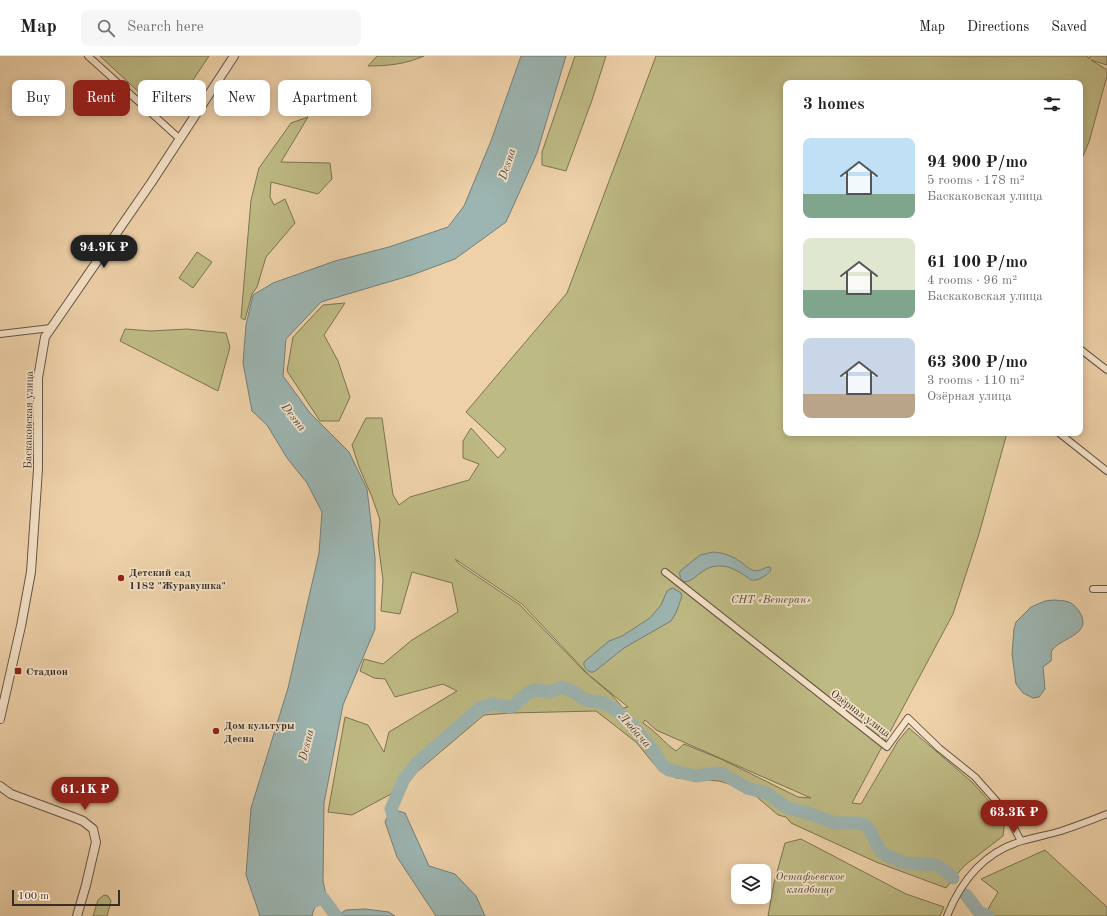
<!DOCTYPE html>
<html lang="en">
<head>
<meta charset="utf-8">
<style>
	body { margin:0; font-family:"Old Standard TT",serif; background:#f6f6f6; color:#202124; height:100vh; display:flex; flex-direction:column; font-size:15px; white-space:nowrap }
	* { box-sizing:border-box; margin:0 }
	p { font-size:13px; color:#757577 }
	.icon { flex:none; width:22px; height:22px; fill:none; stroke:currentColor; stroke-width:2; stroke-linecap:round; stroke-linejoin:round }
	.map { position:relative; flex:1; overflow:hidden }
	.sheet { position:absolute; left:783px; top:24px; width:300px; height:356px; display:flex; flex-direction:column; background:#fff; border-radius:8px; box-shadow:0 2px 10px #0003 }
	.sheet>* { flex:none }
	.banner { position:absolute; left:12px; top:24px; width:380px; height:36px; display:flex; gap:8px }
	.fabs { position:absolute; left:731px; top:808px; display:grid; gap:8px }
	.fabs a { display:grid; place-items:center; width:40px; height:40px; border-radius:8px; background:#fff; box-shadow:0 2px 10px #0003; font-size:20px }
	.scale { position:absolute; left:12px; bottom:10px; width:108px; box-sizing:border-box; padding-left:4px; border:2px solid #372d25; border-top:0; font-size:11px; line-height:14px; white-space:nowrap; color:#372d25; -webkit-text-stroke:3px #f4e1c7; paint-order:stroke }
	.price { position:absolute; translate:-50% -34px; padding:0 9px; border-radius:14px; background:#8f2418; color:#fff; font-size:13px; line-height:26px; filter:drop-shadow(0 1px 2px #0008) }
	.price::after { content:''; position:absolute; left:50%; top:24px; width:12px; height:9px; margin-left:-6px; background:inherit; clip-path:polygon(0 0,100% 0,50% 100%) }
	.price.active { background:#222; color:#fff }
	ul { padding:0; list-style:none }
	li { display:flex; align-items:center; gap:12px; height:100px; padding:0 20px }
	li span { display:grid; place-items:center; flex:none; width:112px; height:80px; border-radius:8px; color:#555 }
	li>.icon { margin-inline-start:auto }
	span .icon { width:48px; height:48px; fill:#fffc; stroke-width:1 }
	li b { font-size:17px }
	h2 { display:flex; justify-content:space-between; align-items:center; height:48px; padding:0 20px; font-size:17px }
	.pill { padding:0 14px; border-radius:8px; background:#fff; box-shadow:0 2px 10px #0003; font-size:14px; line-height:36px }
	.pill.active { background:#8f2418; color:#fff }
	header { display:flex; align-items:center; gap:24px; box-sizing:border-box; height:56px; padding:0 20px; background:#fff; border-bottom:1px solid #e0e0e0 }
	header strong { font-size:19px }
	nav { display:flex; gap:22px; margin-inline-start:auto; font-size:14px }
	.search { width:280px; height:36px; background:#f6f6f6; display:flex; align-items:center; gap:10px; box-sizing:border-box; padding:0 14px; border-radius:8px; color:#757577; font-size:15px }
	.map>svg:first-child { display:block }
	.green { fill:#beba84; stroke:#7a7454; fill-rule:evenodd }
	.water { fill:#9cb5b2; stroke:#747f7a }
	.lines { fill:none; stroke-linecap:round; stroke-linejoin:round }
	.river { stroke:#9cb5b2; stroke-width:13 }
	.minor-casing { stroke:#655646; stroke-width:8 }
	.tertiary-casing { stroke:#655646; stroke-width:10 }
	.minor { stroke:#f4e1c7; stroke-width:6 }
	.tertiary { stroke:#f4e1c7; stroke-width:8 }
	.poi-dot { fill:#8f2418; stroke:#f4e1c7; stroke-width:1.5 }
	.labels { text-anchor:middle; stroke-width:3.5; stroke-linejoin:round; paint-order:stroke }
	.street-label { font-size:11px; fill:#372d25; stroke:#f4e1c7 }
	.poi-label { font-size:11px; font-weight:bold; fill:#372d25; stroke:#f4e1c7; text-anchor:start }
	.park-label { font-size:11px; font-style:italic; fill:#524938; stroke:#f4e1c7 }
	.water-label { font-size:12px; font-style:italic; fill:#4b4841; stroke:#f4e1c7 }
</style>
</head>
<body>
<header>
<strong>Map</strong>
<div class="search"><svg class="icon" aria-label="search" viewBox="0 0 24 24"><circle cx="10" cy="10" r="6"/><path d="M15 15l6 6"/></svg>Search here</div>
<nav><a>Map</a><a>Directions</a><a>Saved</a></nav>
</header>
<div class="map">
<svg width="1107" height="860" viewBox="0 0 1107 860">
	<rect width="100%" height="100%" fill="#eed1a9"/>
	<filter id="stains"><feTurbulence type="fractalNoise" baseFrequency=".005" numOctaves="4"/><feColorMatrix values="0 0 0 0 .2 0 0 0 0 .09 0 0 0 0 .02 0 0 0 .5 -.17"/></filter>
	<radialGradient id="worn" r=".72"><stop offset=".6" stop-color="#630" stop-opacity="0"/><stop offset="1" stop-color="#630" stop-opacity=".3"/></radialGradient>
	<path class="green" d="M 100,0 L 209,0 L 177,48 L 168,53 L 157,53 Z
		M 377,0 L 424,0 C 406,8 388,10 368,10 Z
		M 575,0 L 606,0 L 592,44 L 566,115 L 542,109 L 542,96 Z
		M 656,0 L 1087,0 L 1089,3 L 1090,0 L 1107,0 L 1107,9 L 1091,4 L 1107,14 L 1107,20 L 1089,86 L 1080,107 L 1080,27 L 786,27 L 786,377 L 1007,377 L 979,478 L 953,558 L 852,747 L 861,748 L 898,685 L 909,672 L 972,726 L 1005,763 L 1003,780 L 964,810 L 946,832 L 876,806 L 791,767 L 786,761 L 778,759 L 757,741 L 739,731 L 719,725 L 676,722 L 659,714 L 636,686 L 596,655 L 511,657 L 484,659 L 391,738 L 352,759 L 328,756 L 345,661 L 368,669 L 384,696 L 389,676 L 457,635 L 443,628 L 395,641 L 385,623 L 374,622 L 360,615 L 364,603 L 383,608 L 412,584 L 458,556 L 452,527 L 412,516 L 400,558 L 381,555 L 383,524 L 378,486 L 380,464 L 372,441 L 359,411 L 352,389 L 366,362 L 382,362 L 393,439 L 399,449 L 410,441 L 469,424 L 479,408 L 463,402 L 463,385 L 471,372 L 498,402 L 506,393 L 466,356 L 567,237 ZM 455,503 L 522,548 L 589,619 L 628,651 L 623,652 L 612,639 L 584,615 L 520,549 L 459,508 ZM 645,664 L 656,674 L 811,742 L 798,741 L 721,703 L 684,688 L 676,695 C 664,687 656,675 643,667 Z
		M 308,61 L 281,106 L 330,107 L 332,123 L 318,138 L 271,126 L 270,141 L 274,149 L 285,143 L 295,167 L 266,201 L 257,231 L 252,238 L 245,264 L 241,262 L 251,144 L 259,112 L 291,67 Z
		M 197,196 L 212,206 L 193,232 L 179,222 Z
		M 345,247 L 324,279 L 338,305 L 350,341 L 339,365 L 320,365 L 287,315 L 293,281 L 323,249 Z
		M 125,273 L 151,275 L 187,273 L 226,277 L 230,291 L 218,335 L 120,285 Z
		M 801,783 L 906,838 L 944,851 L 940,860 L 768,860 L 774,827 L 785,787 Z
		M 1045,794 L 1107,851 L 1107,860 L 984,860 L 998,836 L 981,823 Z
		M 104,839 L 108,840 L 111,845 L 107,860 L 93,860 L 98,844 Z"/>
	<path class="water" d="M 521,0 L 566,0 L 537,97 L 506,166 L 455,203 L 412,219 L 321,246 L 286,283 L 283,320 L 310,357 L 349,396 L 367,433 L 375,501 L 375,573 L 343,649 L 324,747 L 323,825 L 326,839 L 314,853 L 312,860 L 260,860 L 246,819 L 251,752 L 288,632 L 319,497 L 322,456 L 307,427 L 287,402 L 267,369 L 252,355 L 243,307 L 246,269 L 253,239 L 273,227 L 335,205 L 389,191 L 448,171 L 464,150 L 491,85 Z
		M 713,496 C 725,497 733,500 742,507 C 745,509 749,513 752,514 C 759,517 764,511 770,511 L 771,514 C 767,520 758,525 751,524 C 738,514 721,504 705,514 C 697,518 694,525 684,526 C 681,523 679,520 680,515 L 700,499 Z
		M 673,532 L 681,537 L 682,540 L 676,557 L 671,565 L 624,592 L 594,616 L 590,616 C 587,614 583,611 584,606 L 609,585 L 622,580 L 650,562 L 661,549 L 667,535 L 670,533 Z
		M 1054,544 C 1066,545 1071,544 1079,555 C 1094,578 1063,581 1053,593 C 1050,596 1052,601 1051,605 L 1043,611 L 1045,633 L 1039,641 L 1033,642 L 1023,637 L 1016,628 L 1012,598 L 1014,573 L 1016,566 L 1031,551 L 1045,545 Z
		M 391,753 L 405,757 L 429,810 L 455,818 L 476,840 L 485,860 L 436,860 L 397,801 L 385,766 Z
		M 365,853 L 389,856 L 395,860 L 337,860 L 346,854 Z"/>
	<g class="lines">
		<path class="river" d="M 396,770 L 391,753 L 404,723 L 416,708 L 480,652 L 494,648 L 507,651 L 513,650 L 529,636 L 536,634 L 550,636 L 562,631 L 574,636 L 585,644 L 604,647 L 616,654 L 631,668 L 652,693 L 663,710 L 669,714 L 696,720 L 717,717 L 723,718 L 747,732 L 766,737 L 788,752 L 808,757 L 835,767 L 859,767 L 865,769 L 870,774 L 878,791 L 882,796 L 888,800 L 905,807 L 937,809 L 948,817 L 953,822
			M 966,839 L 979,856 L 988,860
			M 306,846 L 311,846 L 323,842 L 336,860"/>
		<g class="minor-casing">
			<path id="minor" d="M 88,0 L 180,83
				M 0,278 L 51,272
				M 1080,293 L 1107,314
				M 1059,377 L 1107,415
				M 665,516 L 887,691 L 908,662 L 939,692 L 975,721 L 999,748 L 1012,768 L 1021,785
				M 1093,533 L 1107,533
				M 947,860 C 961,825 984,796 1022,785 C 1035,781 1048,779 1061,775 C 1076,770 1092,764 1107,758"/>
		</g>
		<g class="tertiary-casing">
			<path id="tertiary" d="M 0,663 L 21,570 L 31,516 L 38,413 L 38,322 L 45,281 L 151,127 L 234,0
				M 0,730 L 11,738 L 73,761 L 83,765 L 93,773 L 96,786 L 86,829 L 77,860"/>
		</g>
		<use href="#minor" class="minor"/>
		<use href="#tertiary" class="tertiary"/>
	</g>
	<g class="poi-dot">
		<circle cx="121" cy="522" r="4"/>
		<rect x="14" y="611" width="8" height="8" rx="2"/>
		<circle cx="216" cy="675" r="4"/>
	</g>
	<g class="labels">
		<g class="street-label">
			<text transform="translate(28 364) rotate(-89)" y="4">Баскаковская улица</text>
			<text transform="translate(861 657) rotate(37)" y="4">Озёрная улица</text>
		</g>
		<g class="poi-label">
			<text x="129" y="520">Детский сад<tspan x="129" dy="13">1182 "Журавушка"</tspan></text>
			<text x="26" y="619">Стадион</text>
			<text x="224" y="673">Дом культуры<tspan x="224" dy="13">Десна</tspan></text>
		</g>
		<g class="park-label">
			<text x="771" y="547">СНТ «Ветеран»</text>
			<text x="810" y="824">Остафьевское<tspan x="810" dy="13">кладбище</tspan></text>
		</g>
		<g class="water-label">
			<text transform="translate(507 108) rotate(-72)" y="4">Desna</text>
			<text transform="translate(294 361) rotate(52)" y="4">Desna</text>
			<text transform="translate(635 674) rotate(48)" y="4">Любача</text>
			<text transform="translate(306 689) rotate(-76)" y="4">Desna</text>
		</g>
	</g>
	<rect width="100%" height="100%" filter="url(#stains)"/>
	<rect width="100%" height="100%" fill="url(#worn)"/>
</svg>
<div class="fabs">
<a><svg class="icon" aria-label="layers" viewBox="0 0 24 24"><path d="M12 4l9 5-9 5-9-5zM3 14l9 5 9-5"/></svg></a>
</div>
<div class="scale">100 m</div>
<b class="price active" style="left:104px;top:213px">94.9K ₽</b>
<b class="price" style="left:85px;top:755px">61.1K ₽</b>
<b class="price" style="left:1014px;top:778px">63.3K ₽</b>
<div class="banner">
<a class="pill">Buy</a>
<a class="pill active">Rent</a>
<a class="pill">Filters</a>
<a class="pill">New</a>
<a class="pill">Apartment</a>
</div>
<section class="sheet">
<h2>3 homes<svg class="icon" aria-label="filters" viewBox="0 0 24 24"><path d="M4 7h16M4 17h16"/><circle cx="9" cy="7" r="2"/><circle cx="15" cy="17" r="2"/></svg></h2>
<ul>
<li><span style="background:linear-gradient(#bfe0f5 70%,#7fa58c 0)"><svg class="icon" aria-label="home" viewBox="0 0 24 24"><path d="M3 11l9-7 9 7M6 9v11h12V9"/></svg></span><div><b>94 900 ₽/mo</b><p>5 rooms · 178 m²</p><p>Баскаковская улица</p></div></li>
<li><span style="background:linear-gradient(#dfe7d0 65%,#7fa58c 0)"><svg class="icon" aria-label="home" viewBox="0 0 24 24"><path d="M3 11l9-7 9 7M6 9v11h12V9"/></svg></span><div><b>61 100 ₽/mo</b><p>4 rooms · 96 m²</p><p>Баскаковская улица</p></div></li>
<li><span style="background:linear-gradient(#c9d6e8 70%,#b9a48a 0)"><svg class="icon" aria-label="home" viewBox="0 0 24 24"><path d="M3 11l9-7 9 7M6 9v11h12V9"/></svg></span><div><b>63 300 ₽/mo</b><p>3 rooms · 110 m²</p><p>Озёрная улица</p></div></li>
</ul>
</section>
</div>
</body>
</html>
